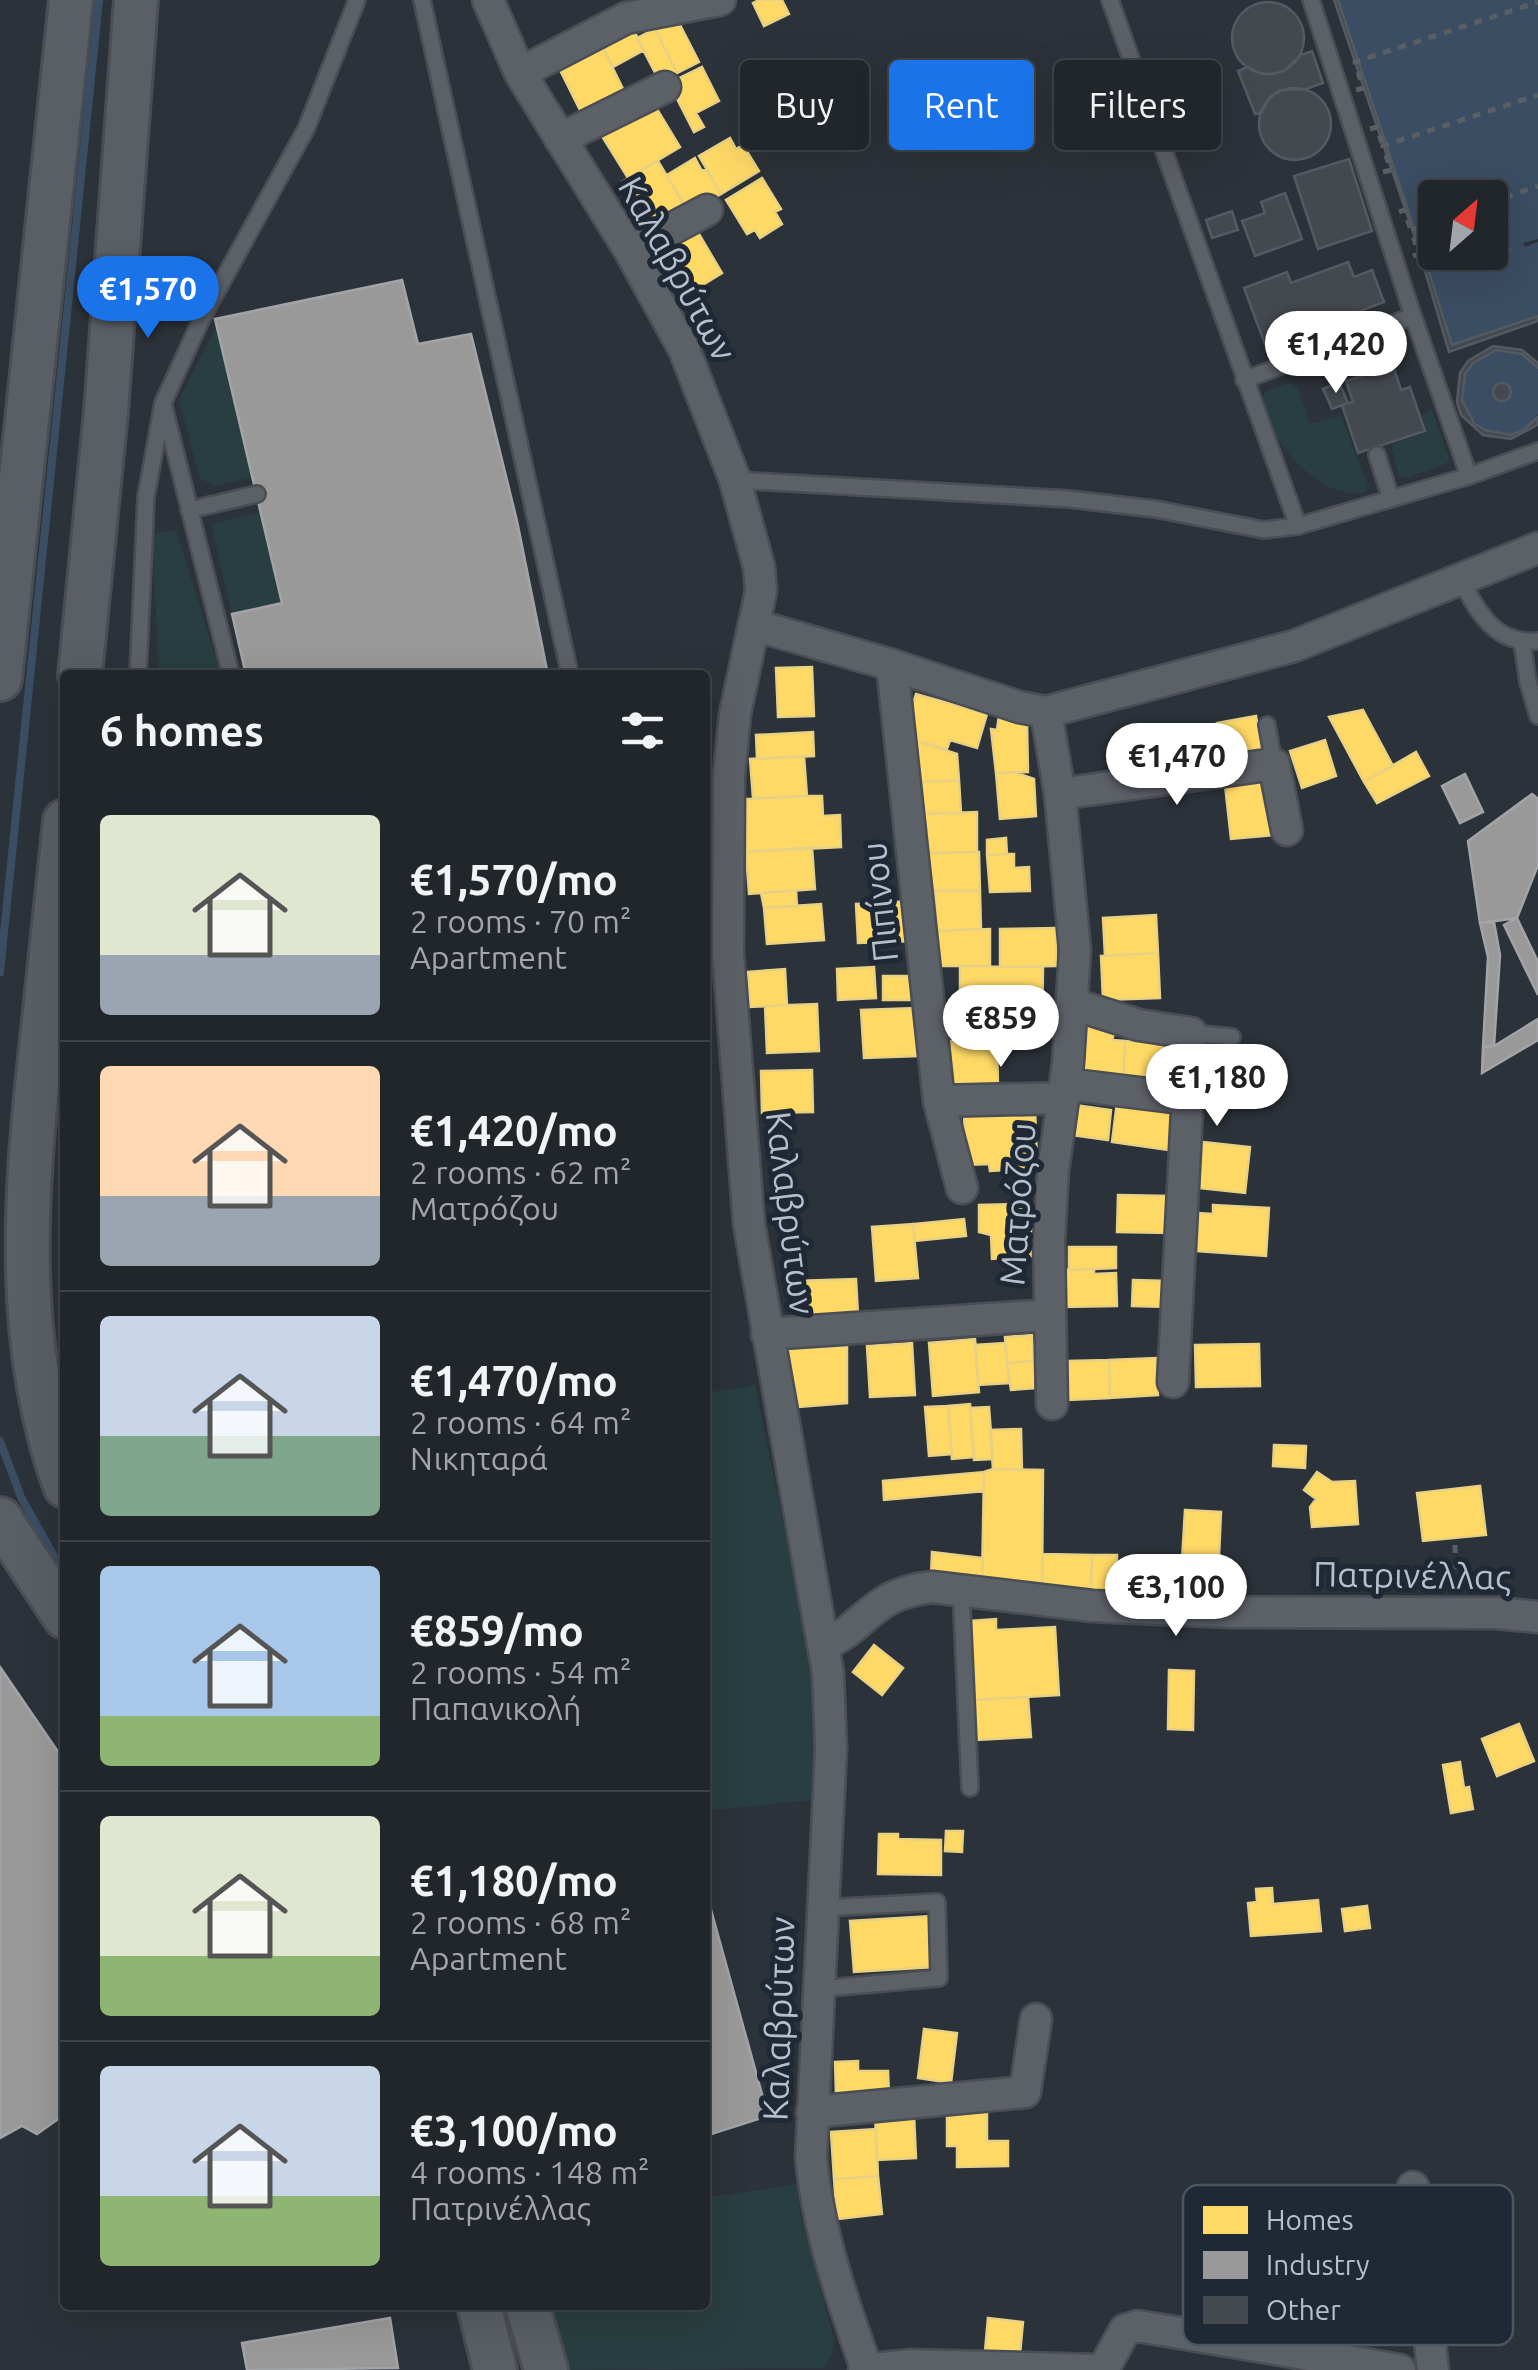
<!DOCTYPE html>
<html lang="en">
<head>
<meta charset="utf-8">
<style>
	body { margin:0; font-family:Ubuntu,sans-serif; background:#292e33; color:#f1f3f6; height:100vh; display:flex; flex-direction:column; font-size:38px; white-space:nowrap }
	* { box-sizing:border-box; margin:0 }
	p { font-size:32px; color:#a2a5a9 }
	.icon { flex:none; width:55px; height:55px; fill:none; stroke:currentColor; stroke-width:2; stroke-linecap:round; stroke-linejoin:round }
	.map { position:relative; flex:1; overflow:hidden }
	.drawer { position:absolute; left:60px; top:670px; width:650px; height:1640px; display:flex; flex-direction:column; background:#21262b; border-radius:10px; box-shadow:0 10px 40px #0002,0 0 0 2px #3e4347 }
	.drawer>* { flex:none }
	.guide { position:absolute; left:740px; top:60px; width:648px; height:90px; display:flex; gap:20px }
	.needle { width:65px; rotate:28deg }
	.buttons { position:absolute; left:1418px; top:180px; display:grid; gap:20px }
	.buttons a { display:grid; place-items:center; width:90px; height:90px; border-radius:10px; background:#21262b; box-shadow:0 10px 40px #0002,0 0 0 2px #3e4347; font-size:50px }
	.price { position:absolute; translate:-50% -85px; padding:0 22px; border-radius:35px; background:#fff; color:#222; font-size:32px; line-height:65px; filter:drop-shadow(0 2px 5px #0008) }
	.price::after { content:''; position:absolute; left:50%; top:60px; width:30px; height:22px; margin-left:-15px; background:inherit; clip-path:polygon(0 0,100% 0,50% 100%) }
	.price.on { background:#1a73e8; color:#fff }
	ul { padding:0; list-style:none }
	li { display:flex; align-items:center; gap:30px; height:250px; padding:0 40px }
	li+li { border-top:2px solid #3e4347 }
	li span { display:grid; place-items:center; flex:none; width:280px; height:200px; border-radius:10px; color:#555 }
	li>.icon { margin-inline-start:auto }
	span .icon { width:120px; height:120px; fill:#fffc; stroke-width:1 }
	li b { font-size:42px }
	h2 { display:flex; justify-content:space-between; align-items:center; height:120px; padding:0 40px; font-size:42px }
	.tag { padding:0 35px; border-radius:10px; background:#21262b; box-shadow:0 10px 40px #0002,0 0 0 2px #3e4347; font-size:35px; line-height:90px }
	.tag.on { background:#1a73e8; color:#fff }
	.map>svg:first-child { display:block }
	.green { fill:#293e40 }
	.water { fill:#3b4d63; fill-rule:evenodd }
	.homes { fill:#ffd966; stroke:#e9d184; stroke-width:2.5 }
	.industry { fill:#999; stroke:#a2a4a8; stroke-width:2.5 }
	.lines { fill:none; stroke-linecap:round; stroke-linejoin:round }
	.stream { stroke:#3b4d63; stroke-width:8 }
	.building { fill:#444950; stroke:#545a61; stroke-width:2.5 }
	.service-casing { stroke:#4a4e54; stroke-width:20 }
	.minor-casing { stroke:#4a4e54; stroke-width:35 }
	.secondary-casing { stroke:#4a4e54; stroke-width:48 }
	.path { stroke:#5a5f64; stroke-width:5; stroke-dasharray:8 8; stroke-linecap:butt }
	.service { stroke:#5c6067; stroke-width:15 }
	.minor { stroke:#5c6067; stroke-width:30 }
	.secondary { stroke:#5a5f66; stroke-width:42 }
	.labels { text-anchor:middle; stroke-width:10; stroke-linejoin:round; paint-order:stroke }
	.street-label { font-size:35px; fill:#b7bfca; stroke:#1f2835 }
	.key { fill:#1f2835; stroke:#4d5562; stroke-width:2.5 }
	.key-label { font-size:28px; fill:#b7bfca }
</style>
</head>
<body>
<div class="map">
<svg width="1538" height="2370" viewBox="0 0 1538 2370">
	<rect width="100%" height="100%" fill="#2c3239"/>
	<path class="green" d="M 217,325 L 253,477 L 217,486 L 200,479 L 179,400 Z
		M 1291,383 L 1298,388 L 1310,424 L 1341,416 L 1368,486 L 1365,492 C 1323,505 1258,433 1264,392 Z
		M 1432,410 L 1449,459 L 1446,464 L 1406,478 L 1399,476 L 1391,445 L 1426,432 L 1422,415 Z
		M 262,512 L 282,603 L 232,614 L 211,524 Z
		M 176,530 L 221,675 L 159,675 L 152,534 Z
		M 755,1385 L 811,1656 L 817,1746 L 813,1800 L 705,1811 L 705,1393 Z
		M 797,2184 L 800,2212 L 834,2340 L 832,2356 L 823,2368 L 559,2370 L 539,2305 L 705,2305 L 705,2198 Z"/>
	<path class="water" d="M 1338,0 L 1538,0 L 1538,239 L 1523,243 L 1525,247 L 1538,242 L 1538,316 L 1452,345 L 1427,266 L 1429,256 L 1418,242 ZM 1435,198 L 1490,198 L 1490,240 L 1493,217 L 1510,250 C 1483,260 1455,280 1431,258 C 1452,266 1465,268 1483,253 L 1435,252 Z
		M 1495,350 L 1521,354 L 1538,370 L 1538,414 C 1498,471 1431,394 1474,361 C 1480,357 1488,354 1495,350 Z"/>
	<path class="homes" d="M 759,0 L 782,0 L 789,14 L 764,26 L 753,3 Z
		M 677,19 L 699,62 L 677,73 L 655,29 Z
		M 630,23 L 644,50 L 613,67 L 599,40 Z
		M 655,29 L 677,73 L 660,82 L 637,38 Z
		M 599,40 L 626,95 L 583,116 L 556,62 Z
		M 702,67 L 719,101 L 696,113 L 704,127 L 694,132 L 669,83 Z
		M 652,101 L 680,147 L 628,178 L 600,133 Z
		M 730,138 L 736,149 L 743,145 L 759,171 L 721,194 L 699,156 Z
		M 695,158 L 702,171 L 706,169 L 721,194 L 688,212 L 667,175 Z
		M 658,161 L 688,212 L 652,233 L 622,182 Z
		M 762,178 L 781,209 L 775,212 L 782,224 L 760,238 L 755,230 L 747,234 L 726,200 Z
		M 696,229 L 722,273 L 696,289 L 669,245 Z
		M 812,667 L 814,716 L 778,717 L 776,668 Z
		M 916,694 L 987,714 L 977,748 L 950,740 L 947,749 L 914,740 L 908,721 Z
		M 1363,710 L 1393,766 L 1364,782 L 1329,717 Z
		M 999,715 L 1027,723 L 1028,772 L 996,773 L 991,729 L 997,730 Z
		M 1256,716 L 1263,757 L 1225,765 L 1217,723 Z
		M 1219,731 L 1224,759 L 1209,762 L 1205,733 Z
		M 813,732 L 814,756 L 757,759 L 756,735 Z
		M 914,740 L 957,754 L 959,780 L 922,782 L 917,778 Z
		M 1325,740 L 1336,776 L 1302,788 L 1290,751 Z
		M 1416,752 L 1429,776 L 1377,803 L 1364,782 Z
		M 804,756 L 807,796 L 753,798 L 750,759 Z
		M 1014,772 L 1034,779 L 1036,816 L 1000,819 L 996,773 Z
		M 959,780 L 961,813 L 924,814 L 922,782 Z
		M 1268,781 L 1274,835 L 1231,839 L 1225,785 Z
		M 807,796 L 822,796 L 823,816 L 840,815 L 841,847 L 746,852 L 747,799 Z
		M 977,812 L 977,852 L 928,853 L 924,814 Z
		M 1006,838 L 1007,854 L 987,855 L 987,840 Z
		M 812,847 L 815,889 L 749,894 L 746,852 Z
		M 979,852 L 980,891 L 929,890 L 928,853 Z
		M 1007,854 L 1014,854 L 1014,868 L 1029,867 L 1030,891 L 990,892 L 987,855 Z
		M 796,890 L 797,906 L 764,908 L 761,893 Z
		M 935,891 L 980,891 L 981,929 L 936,931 Z
		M 912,901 L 914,941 L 858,943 L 856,904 Z
		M 821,904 L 824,940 L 767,944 L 764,908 Z
		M 1156,915 L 1158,953 L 1105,956 L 1103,918 Z
		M 1056,928 L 1056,966 L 1000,967 L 1000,929 Z
		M 990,929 L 990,966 L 938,966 L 936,931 Z
		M 1158,953 L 1160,998 L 1103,1000 L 1101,956 Z
		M 960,966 L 1043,967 L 1042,1031 L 960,1030 Z
		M 874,967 L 876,998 L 838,1000 L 837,969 Z
		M 785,969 L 787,1005 L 750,1007 L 748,972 Z
		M 883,976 L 916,976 L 916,1000 L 883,1000 Z
		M 817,1004 L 819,1051 L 767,1053 L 765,1006 Z
		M 916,1008 L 918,1056 L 864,1058 L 861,1010 Z
		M 1084,1018 L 1116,1028 L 1112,1040 L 1125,1041 L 1123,1083 L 1082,1071 Z
		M 950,1041 L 997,1041 L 998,1086 L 950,1086 Z
		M 1125,1041 L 1177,1043 L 1175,1086 L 1123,1083 Z
		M 1208,1041 L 1235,1043 L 1234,1057 L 1252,1058 L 1250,1094 L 1205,1090 Z
		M 812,1070 L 813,1112 L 762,1113 L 761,1071 Z
		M 1117,1102 L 1174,1110 L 1169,1150 L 1112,1142 Z
		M 1075,1105 L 1111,1110 L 1108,1140 L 1071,1135 Z
		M 1035,1110 L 1036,1132 L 1025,1132 L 1025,1139 L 1036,1138 L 1037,1153 L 1029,1169 L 990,1171 L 989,1164 L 966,1165 L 964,1113 Z
		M 1203,1142 L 1250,1147 L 1245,1193 L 1198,1188 Z
		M 1118,1195 L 1171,1196 L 1171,1233 L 1117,1232 Z
		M 1022,1204 L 1021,1223 L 1032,1226 L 1035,1256 L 992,1259 L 991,1235 L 979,1232 L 979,1205 Z
		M 1213,1205 L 1269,1208 L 1266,1256 L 1197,1251 L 1199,1213 L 1213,1214 Z
		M 964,1219 L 966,1236 L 915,1241 L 913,1224 Z
		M 913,1224 L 918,1278 L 876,1281 L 872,1227 Z
		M 1069,1247 L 1116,1247 L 1116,1268 L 1069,1270 Z
		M 1094,1269 L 1094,1274 L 1116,1273 L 1117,1306 L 1061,1307 L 1060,1270 Z
		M 856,1279 L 858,1315 L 795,1317 L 794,1281 Z
		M 1133,1280 L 1169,1281 L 1168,1307 L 1132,1306 Z
		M 1032,1335 L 1034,1361 L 1007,1363 L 1005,1337 Z
		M 975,1339 L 979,1392 L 933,1396 L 929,1343 Z
		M 912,1343 L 915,1395 L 870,1397 L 867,1346 Z
		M 1005,1343 L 1009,1383 L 978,1385 L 975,1345 Z
		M 1259,1344 L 1260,1386 L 1196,1387 L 1195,1345 Z
		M 847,1346 L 847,1403 L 799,1407 L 787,1349 Z
		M 1156,1358 L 1158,1395 L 1110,1398 L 1109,1360 Z
		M 1109,1360 L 1110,1398 L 1068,1400 L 1067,1361 Z
		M 1034,1361 L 1036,1388 L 1011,1390 L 1007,1363 Z
		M 970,1404 L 974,1457 L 952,1459 L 948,1406 Z
		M 948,1406 L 952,1454 L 929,1456 L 925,1407 Z
		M 989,1407 L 993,1459 L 974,1460 L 970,1408 Z
		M 1021,1429 L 1022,1470 L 993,1469 L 990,1430 Z
		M 1274,1445 L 1306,1446 L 1305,1468 L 1273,1466 Z
		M 993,1469 L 1043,1470 L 1042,1588 L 982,1583 L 984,1472 Z
		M 984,1472 L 984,1491 L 884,1500 L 883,1481 Z
		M 1317,1472 L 1332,1482 L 1355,1481 L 1358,1524 L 1312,1527 L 1310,1507 L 1316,1499 L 1304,1490 Z
		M 1480,1486 L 1486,1535 L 1423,1541 L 1417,1493 Z
		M 1185,1510 L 1221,1512 L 1218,1579 L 1181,1577 Z
		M 932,1552 L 983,1558 L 982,1583 L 931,1576 Z
		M 1043,1554 L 1092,1555 L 1091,1589 L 1042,1588 Z
		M 1092,1555 L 1117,1555 L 1117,1596 L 1091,1596 Z
		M 1146,1574 L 1163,1575 L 1162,1597 L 1145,1597 Z
		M 996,1619 L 996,1630 L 1055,1627 L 1059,1695 L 974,1700 L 970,1621 Z
		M 874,1645 L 903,1668 L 882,1695 L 853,1672 Z
		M 1169,1670 L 1194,1671 L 1193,1730 L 1168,1729 Z
		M 1028,1697 L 1031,1737 L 976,1740 L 974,1700 Z
		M 1519,1724 L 1534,1761 L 1497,1776 L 1482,1739 Z
		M 1460,1762 L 1464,1788 L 1469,1787 L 1473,1809 L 1451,1813 L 1443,1765 Z
		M 946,1831 L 963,1831 L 962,1852 L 945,1851 Z
		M 879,1834 L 898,1834 L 898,1839 L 941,1840 L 941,1875 L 878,1874 Z
		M 1272,1888 L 1273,1904 L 1318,1900 L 1321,1931 L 1251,1936 L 1248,1903 L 1257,1902 L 1256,1889 Z
		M 1367,1906 L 1370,1928 L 1345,1931 L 1342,1909 Z
		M 931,1916 L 934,1967 L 854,1972 L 850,1921 Z
		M 924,2029 L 957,2033 L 951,2083 L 918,2078 Z
		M 858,2061 L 858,2071 L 888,2071 L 889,2094 L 836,2095 L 835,2062 Z
		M 947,2105 L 987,2105 L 987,2141 L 1008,2141 L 1008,2166 L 957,2167 L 957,2146 L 947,2146 Z
		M 914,2114 L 916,2158 L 877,2160 L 875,2115 Z
		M 876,2129 L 878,2176 L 834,2179 L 831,2132 Z
		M 878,2176 L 882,2214 L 837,2219 L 834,2179 Z
		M 988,2318 L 1023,2322 L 1020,2354 L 985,2351 Z"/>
	<path class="industry" d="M 402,280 L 418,344 L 471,334 L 517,521 L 548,675 L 246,675 L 232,614 L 282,603 L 215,319 Z
		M 1465,774 L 1483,812 L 1460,823 L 1442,786 Z
		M 1532,794 L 1538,799 L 1538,865 L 1517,918 L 1480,923 L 1468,841 Z
		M 1517,918 L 1538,962 L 1538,995 L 1504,925 Z
		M 1494,922 L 1500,955 L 1494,1046 L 1483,1047 L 1488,957 L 1480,923 Z
		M 1538,1019 L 1538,1040 L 1482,1073 L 1483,1047 L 1494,1046 Z
		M 0,1667 L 65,1762 L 65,2114 L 37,2134 L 22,2126 L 0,2138 Z
		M 705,1888 L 768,2116 L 705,2136 Z
		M 390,2318 L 398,2368 L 247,2370 L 242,2343 Z"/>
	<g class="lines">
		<path class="stream" d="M 0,972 L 99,0
			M 0,1441 L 21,1497 L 65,1576"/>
	</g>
	<path class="building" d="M 1334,0 L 1338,0 L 1419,243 L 1417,244 Z
		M1232 38a36 36 0 1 1 72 0a36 36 0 1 1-72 0Z
		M 1312,51 L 1323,83 L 1306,89 L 1281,90 L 1270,97 L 1261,113 L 1255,114 L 1238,71 L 1247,67 L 1262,74 L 1273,74 L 1284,71 L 1301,55 Z
		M1259 124a36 36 0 1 1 72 0a36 36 0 1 1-72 0Z
		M 1349,159 L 1372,231 L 1318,249 L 1294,176 Z
		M 1285,193 L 1302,239 L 1255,256 L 1242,221 L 1265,213 L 1261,202 Z
		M 1232,211 L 1238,230 L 1212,238 L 1206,220 Z
		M 1492,217 L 1504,231 L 1510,250 L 1458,270 L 1441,267 L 1429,257 L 1454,266 L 1468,263 L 1483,252 L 1490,252 Z
		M 1419,243 L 1429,256 L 1427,266 L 1452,345 L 1538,316 L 1538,321 L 1449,352 L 1417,244 Z
		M 1348,262 L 1354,277 L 1372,270 L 1384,302 L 1266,347 L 1244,288 L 1287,272 L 1291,283 Z
		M 1493,346 L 1522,350 L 1538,363 L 1538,368 L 1522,354 L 1496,350 L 1473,363 L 1465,374 L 1462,400 L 1474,423 L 1485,430 L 1511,435 L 1523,430 L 1538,417 L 1537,425 L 1511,439 L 1483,435 L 1461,415 L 1457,402 L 1460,373 L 1468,361 Z
		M 1393,365 L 1401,390 L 1410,387 L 1425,431 L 1358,453 L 1342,405 L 1353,402 L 1346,381 Z
		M 1339,382 L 1348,403 L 1332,409 L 1323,389 Z
		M1493 392a9 9 0 1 1 18 0a9 9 0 1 1-18 0Z"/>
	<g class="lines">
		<g class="service-casing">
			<path id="service" d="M 422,0 L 570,675
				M 1110,0 L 1298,526
				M 1311,0 L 1413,316 L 1469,476
				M 1244,380 L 1413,316
				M 164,407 L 231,675
				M 1377,455 L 1391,499
				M 735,480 L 1069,499 L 1155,509 L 1264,530 L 1298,526 L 1469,476 L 1538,451
				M 189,510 L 257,494
				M 1461,580 C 1478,613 1496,645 1538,641
				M 1522,642 L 1528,682 L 1538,716
				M 138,675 L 146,497 L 163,403 L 201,320 L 306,129 L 357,0
				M 1267,725 L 1274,764
				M 1191,1033 L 1232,1037
				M 961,1589 L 970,1788
				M 817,1989 L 939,1978 L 937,1902 L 821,1908"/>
		</g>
		<g class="minor-casing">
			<path id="minor" d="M 488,0 L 520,73 L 630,251 L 684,349 L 735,480 L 759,567 L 761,591 L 735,714 L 729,776 L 728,954 L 749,1224 L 828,1673 L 831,1749 L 811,2157 C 818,2231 842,2300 867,2370
				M 520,73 L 626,18 L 720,0
				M 560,139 L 665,87
				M 630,251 L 707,210
				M 754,625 L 892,665 L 1019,707 L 1046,712 L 1294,646 L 1538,548
				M 892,665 L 939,1101 L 962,1188
				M 1046,712 L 1060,794 L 1075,950 L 1068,1063 L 1053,1171 L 1049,1243 L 1052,1404
				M 1060,794 L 1274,764 L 1287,830
				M 1073,1004 L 1139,1025 L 1191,1033 L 1173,1382
				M 1066,1084 L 1189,1099
				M 939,1101 L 1064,1098
				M 767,1334 L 1049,1315
				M 824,1645 C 870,1624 870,1594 932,1587 L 1092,1606 L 1230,1612 L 1496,1613 L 1538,1617
				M 812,2112 L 1025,2092 L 1036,2019
				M 1413,2187 L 1433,2370
				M 864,2370 L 912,2365 L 1099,2370
				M 1103,2370 L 1125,2330 L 1138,2326 L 1400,2370"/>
		</g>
		<g class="secondary-casing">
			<path id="secondary" d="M 80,675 L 106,412 L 136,0
				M 0,679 L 71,0
				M 65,821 C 57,897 49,973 41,1049 C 25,1196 14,1343 65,1486
				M 0,1519 L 65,1617
				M 479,2305 L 495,2370
				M 527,2305 L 546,2370"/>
		</g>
		<path class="path" d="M 1356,90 L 1363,88 L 1355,62 L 1538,2
			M 1370,129 L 1377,127 L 1383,146
			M 1383,172 L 1391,170 L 1383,146 L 1538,95
			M 1490,203 L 1538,186
			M 1399,212 L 1404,210 L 1411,230
			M 1413,256 L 1419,254 L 1411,230 L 1435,222
			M 1455,1545 L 1456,1587"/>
		<use href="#service" class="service"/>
		<use href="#minor" class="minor"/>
		<use href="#secondary" class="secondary"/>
	</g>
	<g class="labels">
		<g class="street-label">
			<text transform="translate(677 269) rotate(61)" y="12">Καλαβρύτων</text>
			<text transform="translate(880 902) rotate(-96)" y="12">Πιπίνου</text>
			<text transform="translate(1018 1204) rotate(-86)" y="12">Ματρόζου</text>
			<text transform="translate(790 1213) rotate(83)" y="12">Καλαβρύτων</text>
			<text transform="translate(1412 1576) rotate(1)" y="12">Πατρινέλλας</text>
			<text transform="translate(779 2019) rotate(-88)" y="12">Καλαβρύτων</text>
		</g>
	</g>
	<rect x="1183" y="2185" width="330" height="160" rx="15" class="key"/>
	<rect x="1203" y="2206" width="45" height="28" fill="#ffd966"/>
	<rect x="1203" y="2251" width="45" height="28" fill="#999"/>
	<rect x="1203" y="2296" width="45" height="28" fill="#444950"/>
	<g class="key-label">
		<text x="1266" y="2230">Homes</text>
		<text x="1266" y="2275">Industry</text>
		<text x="1266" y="2320">Other</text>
	</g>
</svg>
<div class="buttons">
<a><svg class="needle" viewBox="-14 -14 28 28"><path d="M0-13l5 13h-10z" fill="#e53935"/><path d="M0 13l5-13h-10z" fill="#a2a5a9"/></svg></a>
</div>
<b class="price on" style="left:148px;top:341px">€1,570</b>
<b class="price" style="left:1336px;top:396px">€1,420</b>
<b class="price" style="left:1177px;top:808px">€1,470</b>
<b class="price" style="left:1001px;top:1070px">€859</b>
<b class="price" style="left:1217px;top:1129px">€1,180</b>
<b class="price" style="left:1176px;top:1639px">€3,100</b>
<div class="guide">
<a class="tag">Buy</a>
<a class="tag on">Rent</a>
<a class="tag">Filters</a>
</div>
<section class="drawer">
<h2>6 homes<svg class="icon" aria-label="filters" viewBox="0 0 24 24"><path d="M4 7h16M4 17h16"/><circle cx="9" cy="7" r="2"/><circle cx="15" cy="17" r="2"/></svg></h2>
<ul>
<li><span style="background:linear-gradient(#dfe7d0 70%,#9aa5b1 0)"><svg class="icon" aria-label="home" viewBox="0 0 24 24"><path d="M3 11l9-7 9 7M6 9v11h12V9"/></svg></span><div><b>€1,570/mo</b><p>2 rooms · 70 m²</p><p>Apartment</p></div></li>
<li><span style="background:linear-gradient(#ffd9b3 65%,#9aa5b1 0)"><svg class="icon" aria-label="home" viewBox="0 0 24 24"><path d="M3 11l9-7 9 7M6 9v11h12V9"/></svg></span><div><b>€1,420/mo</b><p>2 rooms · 62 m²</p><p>Ματρόζου</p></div></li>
<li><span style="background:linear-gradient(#c9d6e8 60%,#7fa58c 0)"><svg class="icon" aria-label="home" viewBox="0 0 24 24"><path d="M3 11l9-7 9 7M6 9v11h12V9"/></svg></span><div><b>€1,470/mo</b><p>2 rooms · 64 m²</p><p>Νικηταρά</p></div></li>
<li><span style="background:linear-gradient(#a9c7e8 75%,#8fb573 0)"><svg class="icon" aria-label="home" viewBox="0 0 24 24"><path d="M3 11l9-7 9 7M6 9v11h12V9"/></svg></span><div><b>€859/mo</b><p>2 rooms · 54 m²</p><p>Παπανικολή</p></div></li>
<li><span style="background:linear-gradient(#dfe7d0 70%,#8fb573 0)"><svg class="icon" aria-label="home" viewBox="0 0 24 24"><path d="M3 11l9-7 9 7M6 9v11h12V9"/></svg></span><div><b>€1,180/mo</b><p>2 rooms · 68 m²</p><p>Apartment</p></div></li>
<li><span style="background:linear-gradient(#c9d6e8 65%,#8fb573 0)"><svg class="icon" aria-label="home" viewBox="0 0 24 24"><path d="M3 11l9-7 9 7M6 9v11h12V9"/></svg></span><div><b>€3,100/mo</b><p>4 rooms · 148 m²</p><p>Πατρινέλλας</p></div></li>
</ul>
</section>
</div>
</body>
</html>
